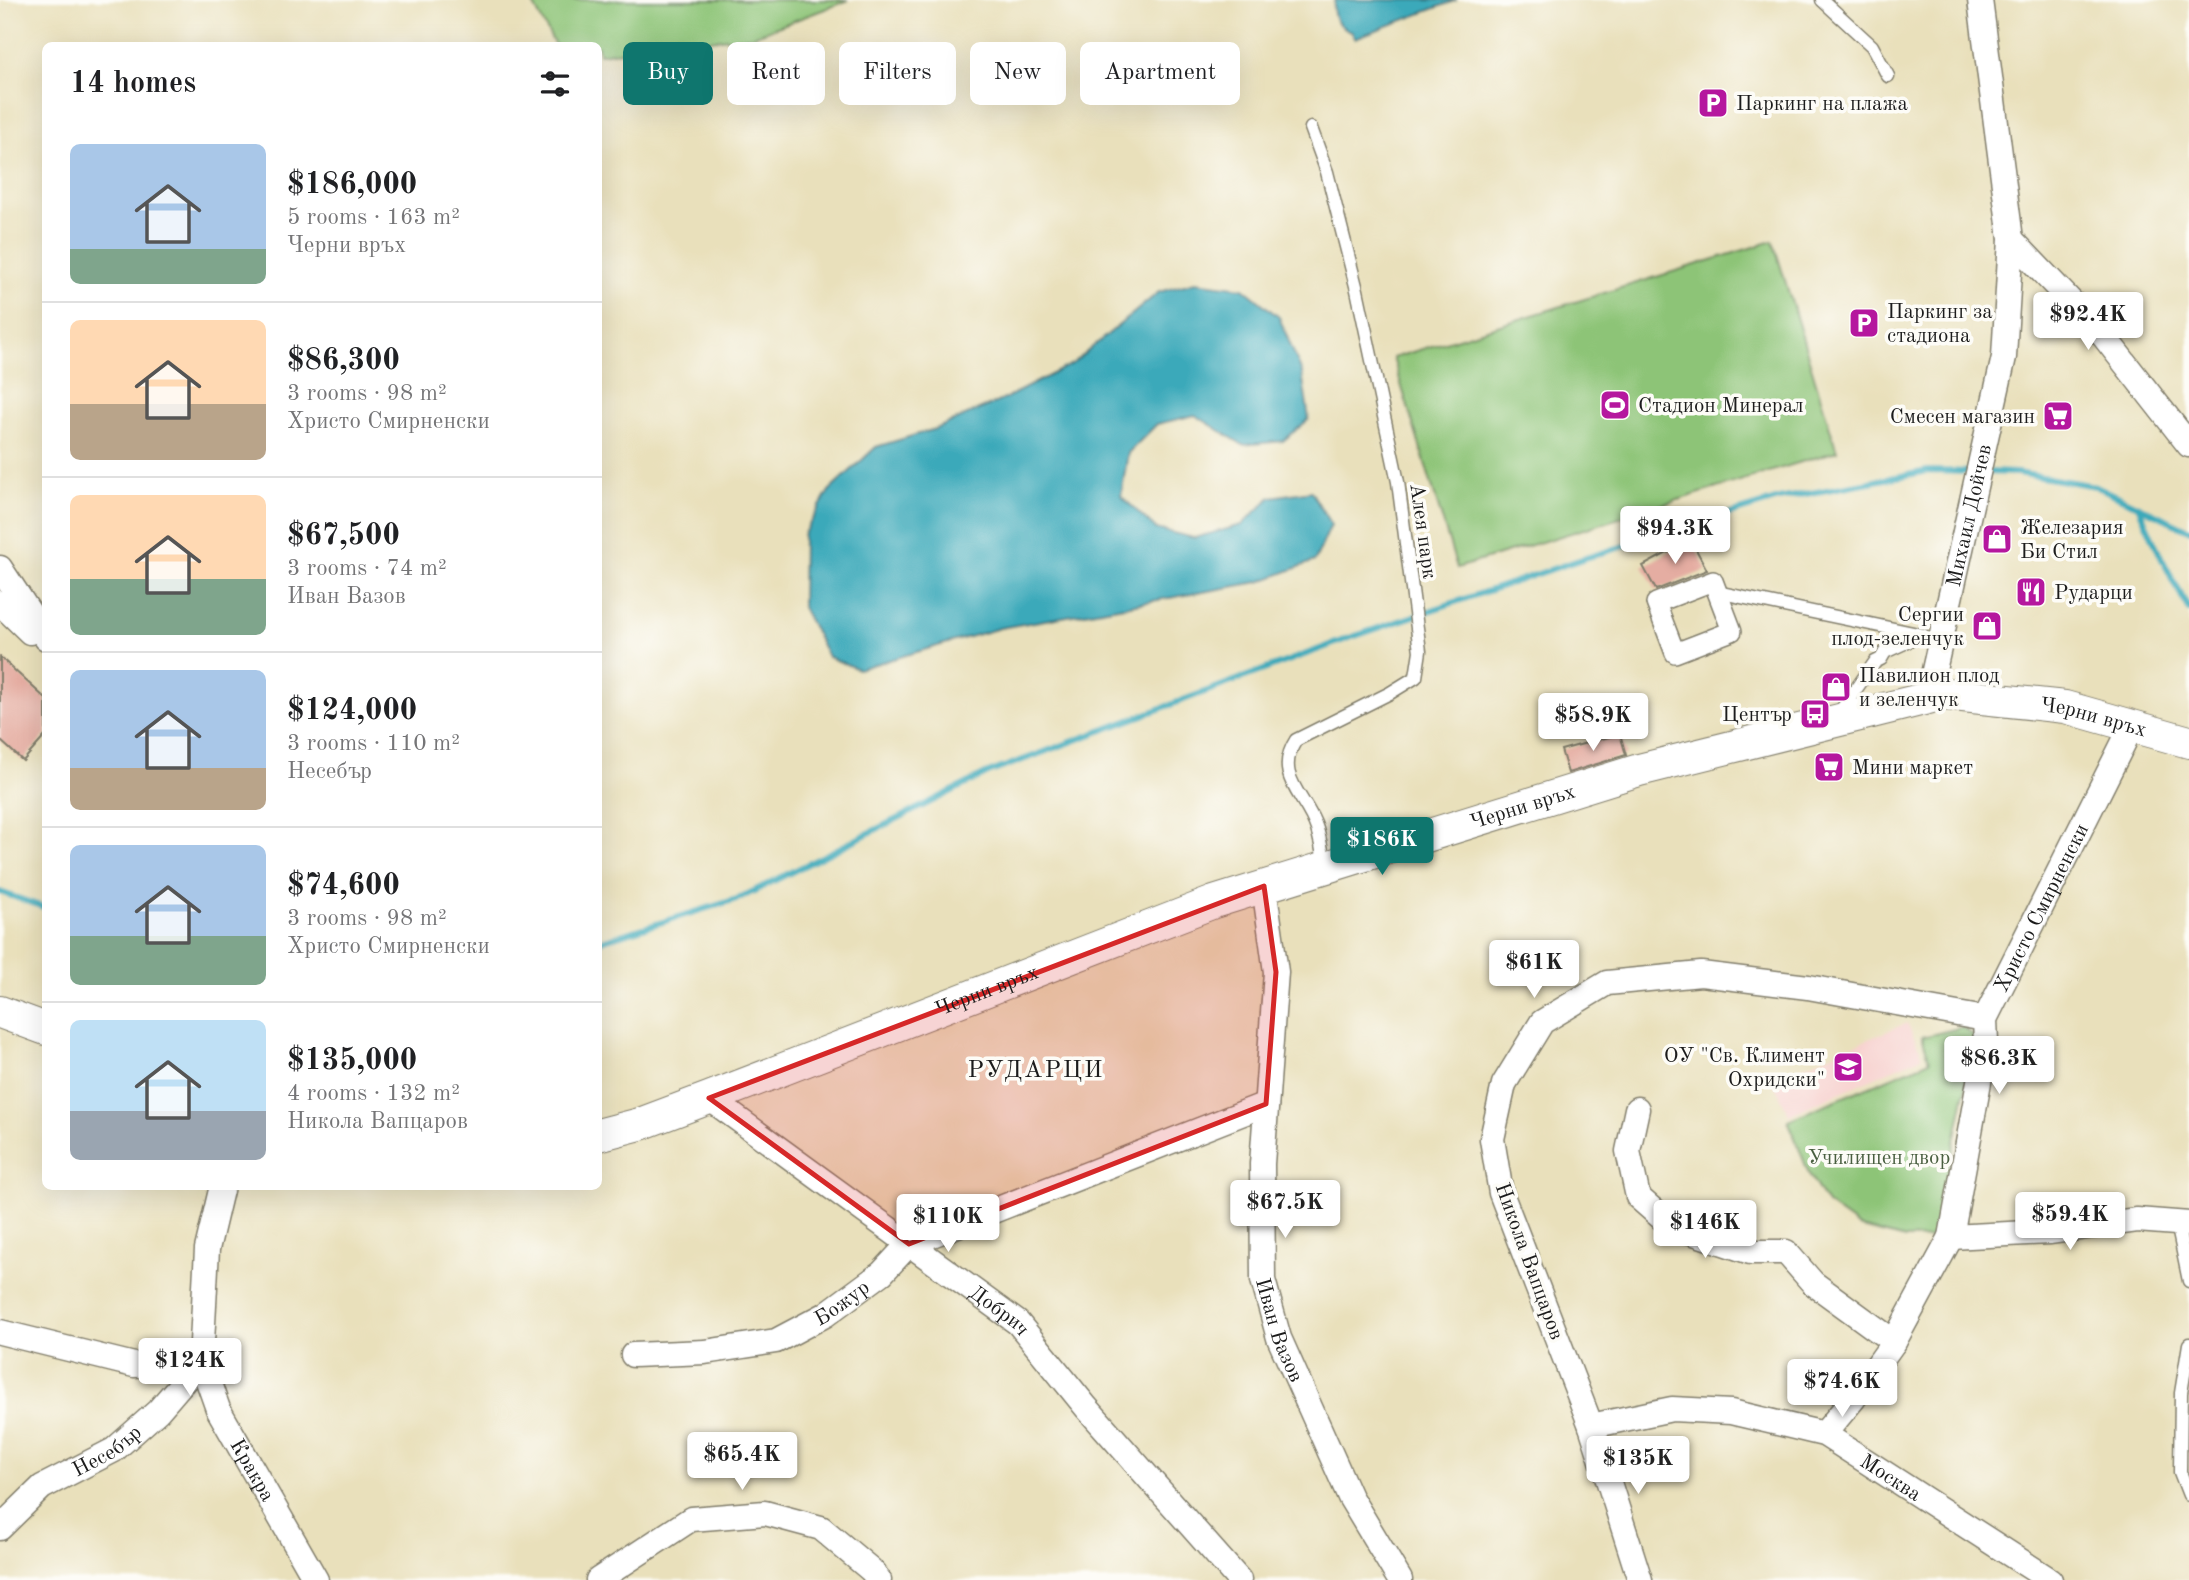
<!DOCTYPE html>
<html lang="en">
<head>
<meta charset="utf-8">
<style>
	body { margin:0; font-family:"Old Standard TT",serif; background:#f6f6f6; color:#202124; height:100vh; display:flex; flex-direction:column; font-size:26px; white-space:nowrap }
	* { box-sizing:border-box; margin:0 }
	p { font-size:23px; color:#757577 }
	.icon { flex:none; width:38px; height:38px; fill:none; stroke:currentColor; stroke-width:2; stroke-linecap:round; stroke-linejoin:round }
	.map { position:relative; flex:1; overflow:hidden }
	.side { position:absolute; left:42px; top:42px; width:560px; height:1148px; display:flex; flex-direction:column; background:#fff; border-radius:10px; box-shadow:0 7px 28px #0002 }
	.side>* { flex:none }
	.guide { position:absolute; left:623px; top:42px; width:665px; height:63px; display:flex; gap:14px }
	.price { position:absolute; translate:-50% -60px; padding:0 16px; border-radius:7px; background:#fff; color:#222; font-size:23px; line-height:46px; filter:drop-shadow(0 2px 4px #0008) }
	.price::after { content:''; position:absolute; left:50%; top:42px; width:21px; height:16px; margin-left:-10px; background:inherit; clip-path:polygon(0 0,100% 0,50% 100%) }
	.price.selected { background:#0f766e; color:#fff }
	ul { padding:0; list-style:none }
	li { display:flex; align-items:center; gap:21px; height:175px; padding:0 28px }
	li+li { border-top:2px solid #e0e0e0 }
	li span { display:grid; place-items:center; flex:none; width:196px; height:140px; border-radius:10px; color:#555 }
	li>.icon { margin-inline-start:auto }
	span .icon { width:84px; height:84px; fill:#fffc; stroke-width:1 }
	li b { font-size:30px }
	h2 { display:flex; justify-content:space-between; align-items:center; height:84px; padding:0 28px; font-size:30px }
	.tag { padding:0 24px; border-radius:10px; background:#fff; box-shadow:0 7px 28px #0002; font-size:24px; line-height:63px }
	.tag.selected { background:#0f766e; color:#fff }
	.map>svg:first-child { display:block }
	.built { fill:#f7d0ce }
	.green { fill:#8dc477; stroke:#54704a; stroke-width:2 }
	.water { fill:#3ba9ba; stroke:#2c626b; stroke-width:2 }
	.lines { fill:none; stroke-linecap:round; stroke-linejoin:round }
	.stream { stroke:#3ba9ba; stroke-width:6 }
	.building { fill:#e5ada2 }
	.service-casing { stroke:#827e6c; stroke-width:15 }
	.pedestrian-casing { stroke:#827e6c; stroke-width:22 }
	.minor-casing { stroke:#827e6c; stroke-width:27 }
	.tertiary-casing { stroke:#827e6c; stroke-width:34 }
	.service { stroke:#fff; stroke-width:12 }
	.pedestrian { stroke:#fff; stroke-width:19 }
	.minor { stroke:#fff; stroke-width:24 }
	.tertiary { stroke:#fff; stroke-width:32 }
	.marked { fill:#d62828; fill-opacity:0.2; stroke:#d62828; stroke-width:5; stroke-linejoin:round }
	.labels { text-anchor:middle; stroke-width:7; stroke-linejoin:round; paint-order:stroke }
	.poi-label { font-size:21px; fill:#1c1c1c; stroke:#fdfcf7; text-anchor:start }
	.street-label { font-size:21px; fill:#1c1c1c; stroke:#fdfcf7 }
	.park-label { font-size:21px; fill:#495f40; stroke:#fdfcf7 }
	.quarter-label { font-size:24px; letter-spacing:2px; fill:#1c1c1c; stroke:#fdfcf7 }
</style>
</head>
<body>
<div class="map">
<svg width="2189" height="1580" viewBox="0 0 2189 1580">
	<rect width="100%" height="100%" fill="#fdfcf7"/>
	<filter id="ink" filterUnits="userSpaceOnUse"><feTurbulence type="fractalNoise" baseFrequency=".0143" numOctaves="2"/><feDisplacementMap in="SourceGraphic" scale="14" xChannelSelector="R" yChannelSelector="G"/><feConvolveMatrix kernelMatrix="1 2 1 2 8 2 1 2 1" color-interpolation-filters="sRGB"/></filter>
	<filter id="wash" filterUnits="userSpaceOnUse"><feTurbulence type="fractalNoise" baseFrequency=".00686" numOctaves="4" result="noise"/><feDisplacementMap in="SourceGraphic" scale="28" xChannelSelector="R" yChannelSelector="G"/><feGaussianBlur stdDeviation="1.57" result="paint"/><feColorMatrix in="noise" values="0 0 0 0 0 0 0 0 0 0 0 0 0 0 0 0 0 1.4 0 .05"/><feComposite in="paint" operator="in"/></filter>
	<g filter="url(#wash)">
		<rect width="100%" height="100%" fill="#e9e0bb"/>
		<path class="built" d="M 1907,1023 L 1923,1056 L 1789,1115 L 1772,1079 Z"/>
		<path class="green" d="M 531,0 L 849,0 L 753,36 L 696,41 L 599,54 L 598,46 L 555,45 Z
			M 1773,241 L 1837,451 L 1457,568 L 1393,358 Z
			M 1963,1027 L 1976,1038 L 1935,1238 L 1906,1239 L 1861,1228 L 1827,1204 L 1809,1174 L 1788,1120 L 1930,1061 L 1922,1037 Z"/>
		<path class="water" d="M 1335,0 L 1457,0 L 1355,38 L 1351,31 C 1336,26 1331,15 1335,0 Z
			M 1195,282 L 1243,288 L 1279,317 L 1302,373 L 1309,419 L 1283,441 L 1243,445 L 1195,415 L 1157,424 L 1128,453 L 1121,496 L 1156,529 L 1194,538 L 1242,525 L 1271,497 L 1311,491 L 1331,525 L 1315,561 L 1259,582 L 1000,628 L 858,669 L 828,657 L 802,607 L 803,535 L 829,491 L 876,447 L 935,429 L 1002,400 L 1072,364 L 1159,292 Z"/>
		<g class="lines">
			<path class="stream" d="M 1985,472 L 2017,473 L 2096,486 L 2189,530
				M 2139,508 L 2162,559 L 2189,610
				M 0,892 L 46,908
				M 598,942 L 740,898 L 988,773 L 1352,637 L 1582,559 L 1779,499 L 1928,471 L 1974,472"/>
		</g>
		<g id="blocks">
			<path class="building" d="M 1691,540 L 1707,570 L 1656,590 L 1643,566 Z
				M 0,657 L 46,699 L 46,735 L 23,761 L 0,740 Z
				M 1620,734 L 1626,755 L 1568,773 L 1561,750 Z"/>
		</g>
	</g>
	<g filter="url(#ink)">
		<use href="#blocks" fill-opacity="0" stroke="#827e6c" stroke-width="2"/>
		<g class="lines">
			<g class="service-casing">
				<path id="service" d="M 1822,0 L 1872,46 L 1888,76
					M 1311,128 L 1327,172 L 1357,290 L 1398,482 L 1420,651 L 1416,677 L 1390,693 L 1296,740 C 1272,777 1307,796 1317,829 C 1321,842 1323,855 1325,867
					M 1717,592 L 1923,635
					M 1837,716 L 1875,662 L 1881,659 L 1885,652 L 1922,635
					M 2177,1223 L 2189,1281
					M 2189,1344 L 2181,1393 L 2180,1472 L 2189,1495"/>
			</g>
			<g class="pedestrian-casing">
				<path id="pedestrian" d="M 1713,581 L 1732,631 L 1675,653 L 1656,603 Z"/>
			</g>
			<g class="minor-casing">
				<g id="minor">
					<path d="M 2011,239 L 2102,334 L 2189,445"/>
					<path d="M 0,568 L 46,638"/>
					<path d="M 0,603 L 30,632"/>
					<path id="s1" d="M 1928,697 L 2004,357 L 2011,239 L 1980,0"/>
					<path id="s2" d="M 1264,886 L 1276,972 L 1262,1164 L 1263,1280 L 1279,1338 L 1350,1497 L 1400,1580"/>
					<path id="s3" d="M 709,1098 L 1018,1323 L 1086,1407 L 1239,1580"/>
					<path d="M 1637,1109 L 1628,1151 L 1638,1197 L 1670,1225 L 1750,1252 L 1786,1252 L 1813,1283 L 1894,1342"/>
					<path id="s4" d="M 222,1186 L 207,1249 L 201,1361 L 218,1409 L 316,1580"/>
					<path d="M 1951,1237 L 2049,1232 L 2137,1220 L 2189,1224"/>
					<path d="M 0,1332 L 134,1365 L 201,1361"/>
					<path id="s5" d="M 633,1355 L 705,1352 L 776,1341 L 825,1315 L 882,1273 L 909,1244 L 1266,1104"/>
					<path id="s6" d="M 1591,1426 L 1672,1409 L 1731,1412 L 1824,1434 L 2050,1580"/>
					<path id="s7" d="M 1824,1434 L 1854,1398 L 1894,1342 L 1951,1237 L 1986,1043 L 1985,1019 L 2132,726"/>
					<path id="s8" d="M 0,1528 L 42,1487 L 114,1450 L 158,1411 L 201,1361"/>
					<path d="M 598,1580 L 691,1519 L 765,1513 L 821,1528 L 871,1570 L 879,1580"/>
					<path d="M 1640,1580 L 1591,1426 L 1501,1193 L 1492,1139 L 1504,1084 L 1542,1022 L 1607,983 L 1701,974 L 1808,987 L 1985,1019"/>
				</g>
			</g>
			<g class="tertiary-casing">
				<g id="tertiary">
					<path d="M 0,1012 L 46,1029"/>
					<path id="s9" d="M 598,1135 L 640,1124 L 709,1098 L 1214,902 L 1639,770 L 1944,694 L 2065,707 L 2189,742"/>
				</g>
			</g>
			<use href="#service" class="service"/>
			<use href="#pedestrian" class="pedestrian"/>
			<use href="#minor" class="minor"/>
			<use href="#tertiary" class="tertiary"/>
		</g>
	</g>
	<path class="marked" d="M 1264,886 L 1276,972 L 1266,1104 L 909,1244 L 709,1098 Z"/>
	<defs>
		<g id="parking-square" transform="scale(1.575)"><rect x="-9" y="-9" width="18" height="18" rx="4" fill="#b5179e" stroke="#fdfcf7"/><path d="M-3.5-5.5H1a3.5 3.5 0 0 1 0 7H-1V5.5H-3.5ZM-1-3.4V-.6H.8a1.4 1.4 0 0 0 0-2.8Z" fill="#fff"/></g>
		<g id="stadium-square" transform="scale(1.575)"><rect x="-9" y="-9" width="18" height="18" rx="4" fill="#b5179e" stroke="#fdfcf7"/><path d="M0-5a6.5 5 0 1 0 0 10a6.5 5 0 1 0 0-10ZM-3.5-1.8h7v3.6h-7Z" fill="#fff"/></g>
		<g id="supermarket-square" transform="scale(1.575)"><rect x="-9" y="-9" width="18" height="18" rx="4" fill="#b5179e" stroke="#fdfcf7"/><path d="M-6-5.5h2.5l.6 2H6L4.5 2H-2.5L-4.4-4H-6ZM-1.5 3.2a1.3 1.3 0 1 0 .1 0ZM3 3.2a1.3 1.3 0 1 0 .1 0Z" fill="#fff"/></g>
		<g id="shop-square" transform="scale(1.575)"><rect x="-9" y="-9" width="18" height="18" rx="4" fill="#b5179e" stroke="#fdfcf7"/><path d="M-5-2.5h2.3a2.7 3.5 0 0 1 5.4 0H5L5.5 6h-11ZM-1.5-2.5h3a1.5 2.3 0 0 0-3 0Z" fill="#fff"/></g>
		<g id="restaurant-square" transform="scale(1.575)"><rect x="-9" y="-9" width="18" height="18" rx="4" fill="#b5179e" stroke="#fdfcf7"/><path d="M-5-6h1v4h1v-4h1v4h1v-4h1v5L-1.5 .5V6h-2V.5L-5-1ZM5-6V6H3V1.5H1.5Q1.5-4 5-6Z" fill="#fff"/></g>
		<g id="bus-square" transform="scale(1.575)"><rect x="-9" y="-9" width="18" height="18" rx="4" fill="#b5179e" stroke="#fdfcf7"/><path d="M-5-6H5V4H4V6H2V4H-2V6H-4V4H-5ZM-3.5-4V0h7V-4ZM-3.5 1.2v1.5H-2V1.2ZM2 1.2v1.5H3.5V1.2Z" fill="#fff"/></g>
		<g id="school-square" transform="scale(1.575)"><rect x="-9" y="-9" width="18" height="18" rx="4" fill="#b5179e" stroke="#fdfcf7"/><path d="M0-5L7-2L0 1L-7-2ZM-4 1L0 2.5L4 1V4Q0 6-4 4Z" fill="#fff"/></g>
	</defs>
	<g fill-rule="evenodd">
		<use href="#parking-square" x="1713" y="103"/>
		<use href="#parking-square" x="1864" y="323"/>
		<use href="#stadium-square" x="1615" y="405"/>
		<use href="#supermarket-square" x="2058" y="416"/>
		<use href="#shop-square" x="1997" y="539"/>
		<use href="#restaurant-square" x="2031" y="592"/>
		<use href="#shop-square" x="1987" y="626"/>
		<use href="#shop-square" x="1836" y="687"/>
		<use href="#bus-square" x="1815" y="714"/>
		<use href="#supermarket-square" x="1829" y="767"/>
		<use href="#school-square" x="1848" y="1067"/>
	</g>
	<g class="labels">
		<g class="poi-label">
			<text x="1736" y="110">Паркинг на плажа</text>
			<text x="1887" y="318">Паркинг за<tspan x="1887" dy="24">стадиона</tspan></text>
			<text x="1638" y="412">Стадион Минерал</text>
			<text x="2035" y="423" text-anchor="end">Смесен магазин</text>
			<text x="2020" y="534">Железария<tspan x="2020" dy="24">Би Стил</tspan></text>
			<text x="2054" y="599">Рударци</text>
			<text x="1964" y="621" text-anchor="end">Сергии<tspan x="1964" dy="24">плод-зеленчук</tspan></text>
			<text x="1859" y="682">Павилион плод<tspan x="1859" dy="24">и зеленчук</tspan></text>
			<text x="1792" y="721" text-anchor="end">Център</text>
			<text x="1852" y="774">Мини маркет</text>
			<text x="1825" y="1062" text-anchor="end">ОУ "Св. Климент<tspan x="1825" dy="24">Охридски"</tspan></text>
		</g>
		<g class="street-label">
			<text dy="7" stroke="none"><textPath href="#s1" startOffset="186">Михаил Дойчев</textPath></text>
			<text transform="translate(1424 531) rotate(82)" y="7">Алея парк</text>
			<text dy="7" stroke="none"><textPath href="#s9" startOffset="1570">Черни връх</textPath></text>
			<text dy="7" stroke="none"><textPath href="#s9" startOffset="982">Черни връх</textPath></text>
			<text dy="7" stroke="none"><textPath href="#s7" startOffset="581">Христо Смирненски</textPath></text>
			<text dy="7" stroke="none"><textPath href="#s9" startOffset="415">Черни връх</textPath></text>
			<text transform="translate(1530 1261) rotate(70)" y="7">Никола Вапцаров</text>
			<text dy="7" stroke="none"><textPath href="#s5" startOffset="220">Божур</textPath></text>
			<text dy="7" stroke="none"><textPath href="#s3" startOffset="360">Добрич</textPath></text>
			<text dy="7" stroke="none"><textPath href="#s2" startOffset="448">Иван Вазов</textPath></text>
			<text dy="7" stroke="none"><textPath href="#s8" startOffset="133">Несебър</textPath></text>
			<text dy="7" stroke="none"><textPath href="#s4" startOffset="298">Кракра</textPath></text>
			<text dy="7" stroke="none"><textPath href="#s6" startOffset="317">Москва</textPath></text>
		</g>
		<g class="park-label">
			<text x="1879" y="1164">Училищен двор</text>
		</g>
		<g class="quarter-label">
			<text x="1036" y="1077">РУДАРЦИ</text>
		</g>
	</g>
</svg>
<b class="price" style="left:2088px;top:352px">$92.4K</b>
<b class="price" style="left:1675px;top:566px">$94.3K</b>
<b class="price" style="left:1593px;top:753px">$58.9K</b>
<b class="price selected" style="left:1382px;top:877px">$186K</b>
<b class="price" style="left:1534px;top:1000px">$61K</b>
<b class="price" style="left:1999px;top:1096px">$86.3K</b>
<b class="price" style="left:1285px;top:1240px">$67.5K</b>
<b class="price" style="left:2070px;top:1252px">$59.4K</b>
<b class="price" style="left:948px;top:1254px">$110K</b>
<b class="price" style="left:1705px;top:1260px">$146K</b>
<b class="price" style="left:190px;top:1398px">$124K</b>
<b class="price" style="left:1842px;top:1419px">$74.6K</b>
<b class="price" style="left:742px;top:1492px">$65.4K</b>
<b class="price" style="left:1638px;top:1496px">$135K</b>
<div class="guide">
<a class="tag selected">Buy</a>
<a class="tag">Rent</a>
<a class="tag">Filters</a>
<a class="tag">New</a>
<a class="tag">Apartment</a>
</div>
<section class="side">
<h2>14 homes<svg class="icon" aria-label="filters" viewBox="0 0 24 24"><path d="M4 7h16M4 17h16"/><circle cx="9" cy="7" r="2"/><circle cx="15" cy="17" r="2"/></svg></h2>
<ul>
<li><span style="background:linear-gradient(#a9c7e8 75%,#7fa58c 0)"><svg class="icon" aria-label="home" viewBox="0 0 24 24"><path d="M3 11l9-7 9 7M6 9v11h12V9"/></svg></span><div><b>$186,000</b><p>5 rooms · 163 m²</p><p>Черни връх</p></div></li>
<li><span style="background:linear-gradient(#ffd9b3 60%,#b9a48a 0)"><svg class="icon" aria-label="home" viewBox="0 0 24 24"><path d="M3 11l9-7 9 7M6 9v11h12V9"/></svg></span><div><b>$86,300</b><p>3 rooms · 98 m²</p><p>Христо Смирненски</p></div></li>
<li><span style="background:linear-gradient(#ffd9b3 60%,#7fa58c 0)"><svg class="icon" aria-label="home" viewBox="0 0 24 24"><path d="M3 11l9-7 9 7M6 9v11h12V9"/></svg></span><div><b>$67,500</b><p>3 rooms · 74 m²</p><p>Иван Вазов</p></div></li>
<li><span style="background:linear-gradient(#a9c7e8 70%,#b9a48a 0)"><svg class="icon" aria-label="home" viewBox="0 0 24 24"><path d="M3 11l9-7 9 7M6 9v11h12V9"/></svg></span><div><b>$124,000</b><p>3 rooms · 110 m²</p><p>Несебър</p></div></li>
<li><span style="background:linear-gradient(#a9c7e8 65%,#7fa58c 0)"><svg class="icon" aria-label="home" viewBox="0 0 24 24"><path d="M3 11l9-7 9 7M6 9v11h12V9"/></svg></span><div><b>$74,600</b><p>3 rooms · 98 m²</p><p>Христо Смирненски</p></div></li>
<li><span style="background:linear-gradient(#bfe0f5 65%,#9aa5b1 0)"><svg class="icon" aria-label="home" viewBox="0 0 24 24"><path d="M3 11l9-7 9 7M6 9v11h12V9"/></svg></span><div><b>$135,000</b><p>4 rooms · 132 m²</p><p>Никола Вапцаров</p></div></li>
</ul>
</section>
</div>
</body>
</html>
